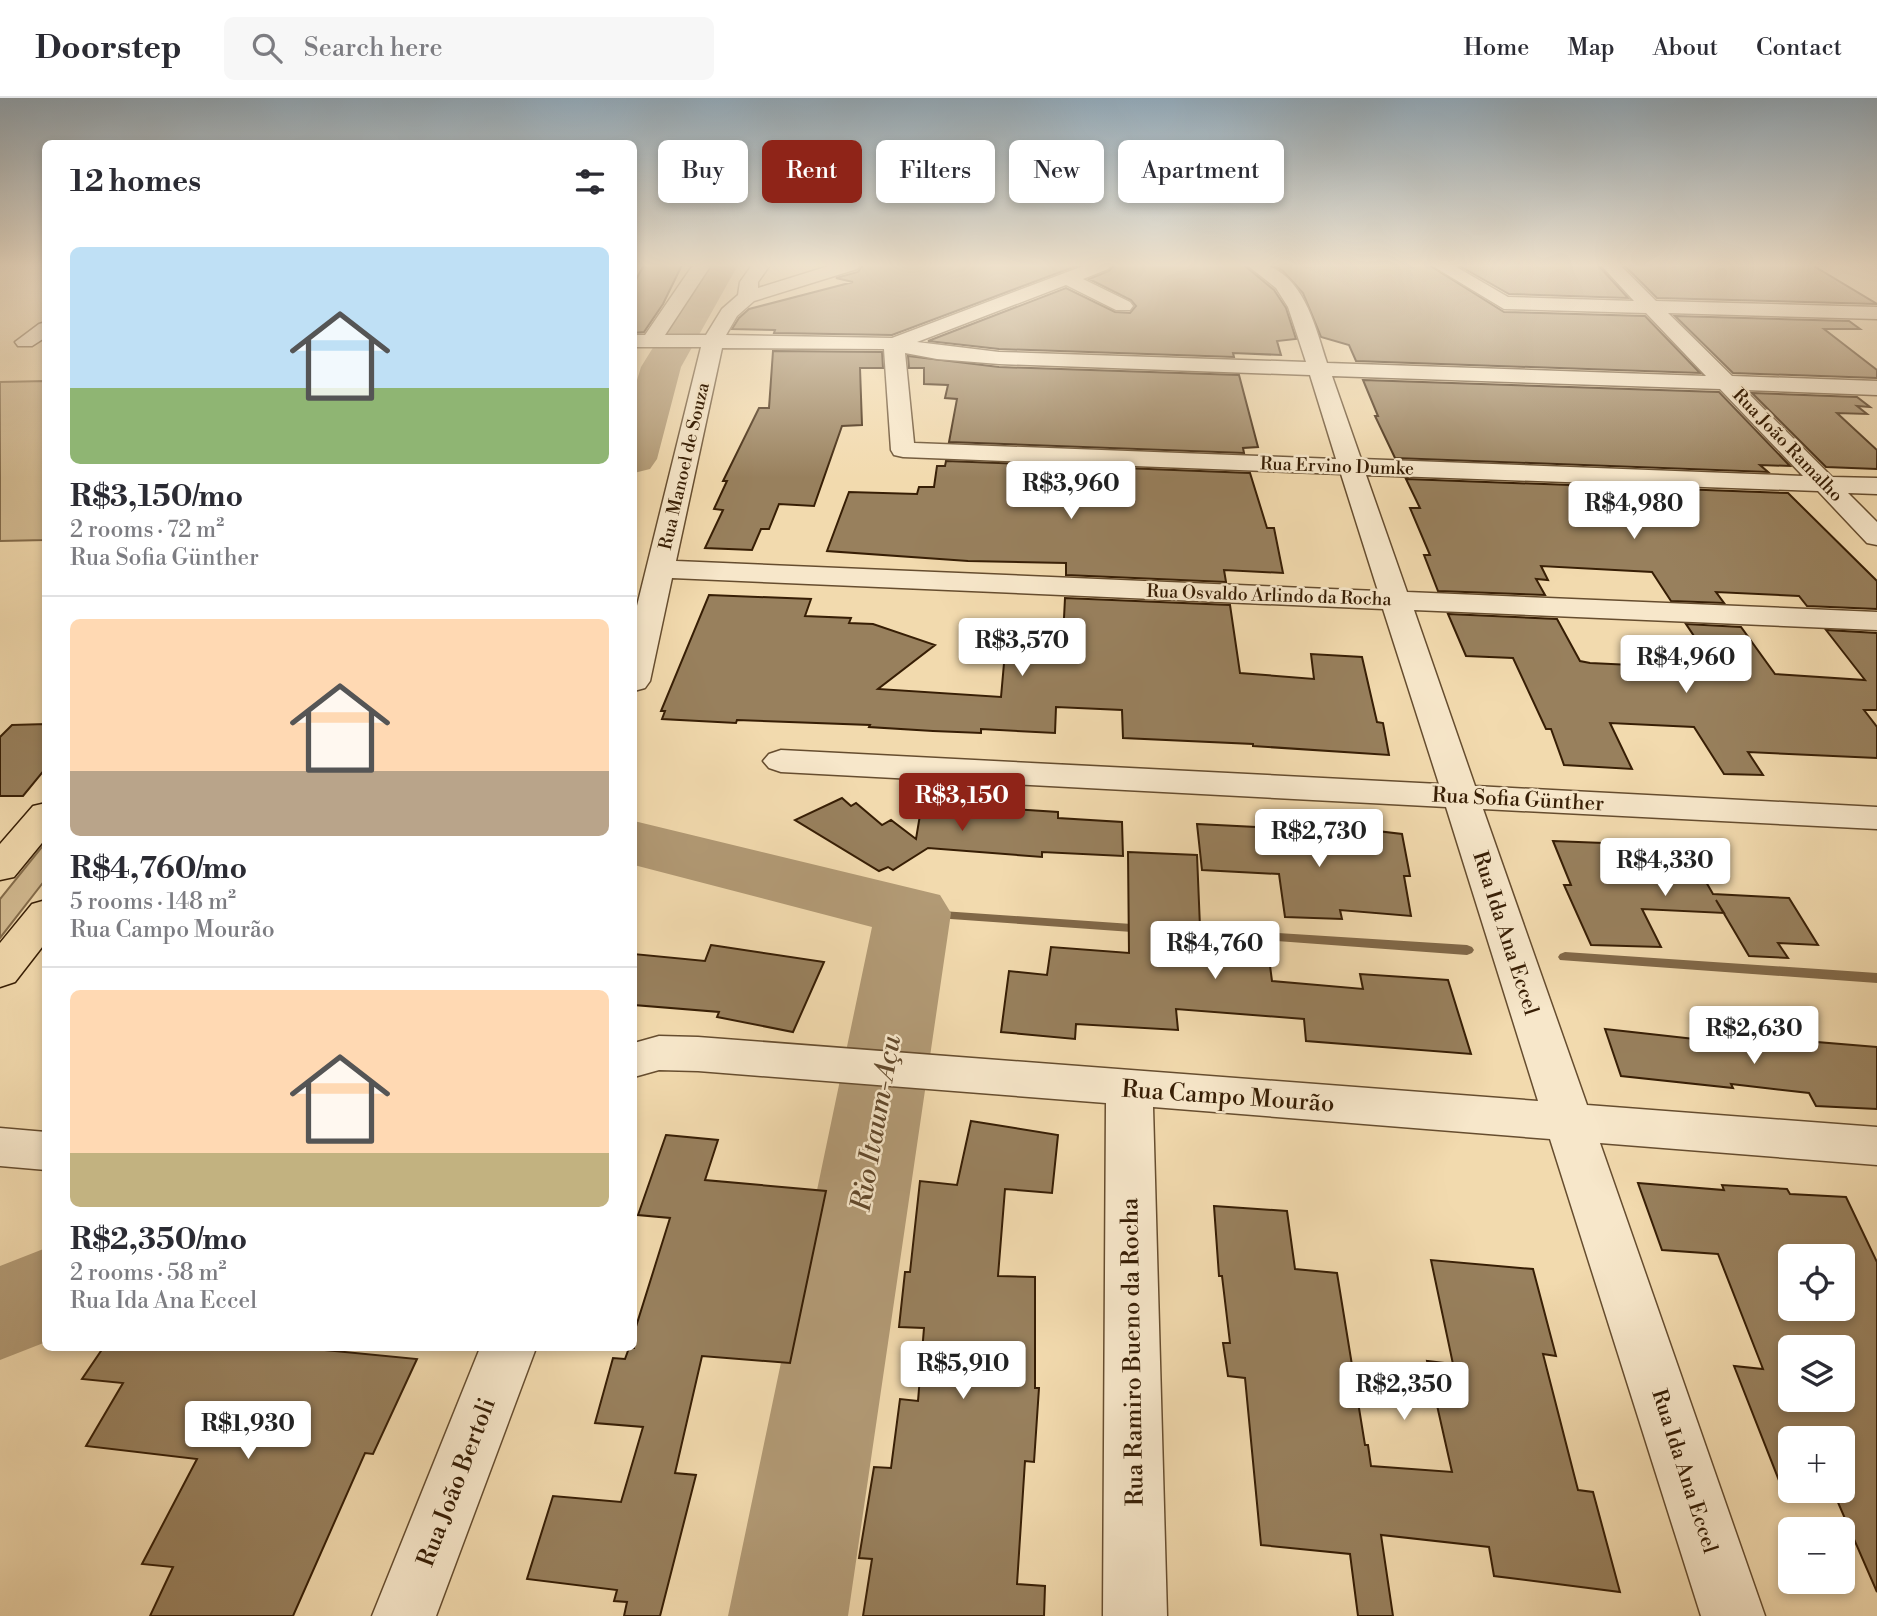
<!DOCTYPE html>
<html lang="en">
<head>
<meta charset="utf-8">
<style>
	body { margin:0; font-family:"Libre Bodoni",serif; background:#f7f7f7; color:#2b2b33; height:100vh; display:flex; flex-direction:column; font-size:26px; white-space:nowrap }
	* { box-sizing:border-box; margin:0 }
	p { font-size:23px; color:#7c7c81 }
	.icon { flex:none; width:38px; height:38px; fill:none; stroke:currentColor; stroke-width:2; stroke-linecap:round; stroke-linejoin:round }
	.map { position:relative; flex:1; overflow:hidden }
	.details { position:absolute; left:42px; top:42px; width:595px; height:1211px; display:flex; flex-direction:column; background:#fff; border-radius:10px; box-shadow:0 4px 10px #0003 }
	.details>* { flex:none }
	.guide { position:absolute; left:658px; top:42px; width:665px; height:63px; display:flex; gap:14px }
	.controls { position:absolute; left:1778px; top:1146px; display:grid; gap:14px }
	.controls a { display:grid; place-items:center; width:77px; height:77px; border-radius:10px; background:#fff; box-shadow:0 4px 10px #0003; font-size:35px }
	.price { position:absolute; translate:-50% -60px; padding:0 16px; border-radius:7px; background:#fff; color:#222; font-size:23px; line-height:46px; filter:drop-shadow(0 2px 4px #0008) }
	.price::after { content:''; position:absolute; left:50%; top:42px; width:21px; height:16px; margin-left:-10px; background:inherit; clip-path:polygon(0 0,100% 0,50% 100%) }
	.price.on { background:#8f2418; color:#fff }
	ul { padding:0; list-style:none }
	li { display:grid; align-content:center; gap:14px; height:371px; padding:0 28px }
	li+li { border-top:2px solid #e1e1e2 }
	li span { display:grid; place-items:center; height:217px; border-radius:10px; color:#555 }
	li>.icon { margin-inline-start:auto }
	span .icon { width:126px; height:126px; fill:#fffc; stroke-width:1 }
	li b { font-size:30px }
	h2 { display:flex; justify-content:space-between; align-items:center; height:84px; padding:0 28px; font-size:30px }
	.pill { padding:0 24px; border-radius:10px; background:#fff; box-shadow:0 4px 10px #0003; font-size:24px; line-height:63px }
	.pill.on { background:#8f2418; color:#fff }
	header { display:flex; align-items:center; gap:42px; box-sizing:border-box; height:98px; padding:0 35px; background:#fff; border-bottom:2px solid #e1e1e2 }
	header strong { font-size:33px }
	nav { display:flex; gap:38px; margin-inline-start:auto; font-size:24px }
	.search { width:490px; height:63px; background:#f7f7f7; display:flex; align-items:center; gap:18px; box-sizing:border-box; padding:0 24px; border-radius:10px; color:#7c7c81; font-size:26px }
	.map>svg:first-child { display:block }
	.green { fill:#d2ba91; stroke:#846c4b; stroke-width:2 }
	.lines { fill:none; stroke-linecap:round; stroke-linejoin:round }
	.stream { fill:#816848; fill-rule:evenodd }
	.river { fill:#b29a75; fill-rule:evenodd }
	.building { fill:#98805d; stroke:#371e05; stroke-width:2; fill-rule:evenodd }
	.minor-casing { stroke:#664d2f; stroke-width:3 }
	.major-casing { stroke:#371e05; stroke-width:3 }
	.minor { fill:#f7e7ca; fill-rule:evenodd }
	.major { fill:#f2daae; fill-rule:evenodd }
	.labels { text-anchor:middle; stroke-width:5; stroke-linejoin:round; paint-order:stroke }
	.far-street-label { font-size:18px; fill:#371e05; stroke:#f7e7ca }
	.street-label { font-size:21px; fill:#371e05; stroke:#f7e7ca }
	.near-street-label { font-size:24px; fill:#371e05; stroke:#f7e7ca }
	.near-water-label { font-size:28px; font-style:italic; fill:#62492c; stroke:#f7e7ca }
</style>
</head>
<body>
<header>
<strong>Doorstep</strong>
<div class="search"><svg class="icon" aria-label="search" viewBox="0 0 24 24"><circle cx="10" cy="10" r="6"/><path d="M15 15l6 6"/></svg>Search here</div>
<nav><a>Home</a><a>Map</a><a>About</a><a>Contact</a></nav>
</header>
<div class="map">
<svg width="1877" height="1518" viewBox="0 0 1877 1518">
	<rect width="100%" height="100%" fill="#f2daae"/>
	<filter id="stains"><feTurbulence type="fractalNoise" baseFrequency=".00286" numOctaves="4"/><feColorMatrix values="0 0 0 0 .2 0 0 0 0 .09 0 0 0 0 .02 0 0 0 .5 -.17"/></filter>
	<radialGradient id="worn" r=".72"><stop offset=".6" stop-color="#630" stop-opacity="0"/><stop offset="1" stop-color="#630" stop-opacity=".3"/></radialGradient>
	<path class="green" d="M 45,283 L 45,442 L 0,443 L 0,284 Z
		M 45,745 L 45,782 L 0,840 L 0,801 Z"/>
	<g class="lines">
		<path class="stream" d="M 913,811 L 1146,827 L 1153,831 L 1146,835 L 908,818 L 907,815 L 908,812 Z
			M 1185,829 L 1467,847 L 1472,849 L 1474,852 L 1472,855 L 1467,857 L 1180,836 L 1178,833 L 1180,830 Z
			M 1565,854 L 1877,875 L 1877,885 L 1560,862 L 1558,859 L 1560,856 Z"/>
		<path class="river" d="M 704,167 L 738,167 L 681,269 L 657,361 L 650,371 L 634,375 L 634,292 L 641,269 Z
			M 634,723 L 940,797 L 951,815 L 848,1518 L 728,1518 L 872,829 L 634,767 Z
			M 46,1150 L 46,1244 L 0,1262 L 0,1168 Z"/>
	</g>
	<path class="building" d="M 644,167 L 682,167 L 663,206 L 644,234 L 634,235 L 634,185 Z
		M 863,167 L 1079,167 L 892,237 L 774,235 L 775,232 L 732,231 L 739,220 L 749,211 L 853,184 L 836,180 L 858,174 Z
		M 1114,167 L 1244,167 L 1274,192 L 1286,210 L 1296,241 L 1277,243 L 1281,257 L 1233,255 L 1234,259 L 999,251 L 928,243 L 1066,190 L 1115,214 L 1130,215 L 1136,208 L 1131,202 L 1089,181 L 1109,173 Z
		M 1273,167 L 1429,167 L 1504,214 L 1645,218 L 1700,275 L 1356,263 L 1349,247 L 1321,239 L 1303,195 L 1283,173 Z
		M 1458,167 L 1598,167 L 1628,200 L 1509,196 Z
		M 1624,167 L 1812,167 L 1877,206 L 1657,200 Z
		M 1675,218 L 1849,223 L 1860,231 L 1824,231 L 1877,272 L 1877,280 L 1733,275 Z
		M 773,253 L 882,254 L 883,270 L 860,270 L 862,327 L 842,328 L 814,408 L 779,406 L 769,431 L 761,431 L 752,452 L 705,450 L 723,412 L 714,411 L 727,383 L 723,383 L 759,310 L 769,310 Z
		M 908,258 L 999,269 L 1239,277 L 1258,349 L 1243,350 L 1244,355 L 949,344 L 957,301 L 945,300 L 948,287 L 924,286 L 924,270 L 909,270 Z
		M 1363,282 L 1719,294 L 1790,368 L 1760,367 L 1768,374 L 1395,360 L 1375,318 L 1378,318 Z
		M 1752,295 L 1857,299 L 1870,309 L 1857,308 L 1867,316 L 1837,315 L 1877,352 L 1877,371 L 1826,369 Z
		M 946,363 L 1250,375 L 1267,430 L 1274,430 L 1283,475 L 1224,472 L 1226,484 L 1066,477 L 1066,465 L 968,463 L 827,453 L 849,394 L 917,396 L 919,389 L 934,389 L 937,368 L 945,368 Z
		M 1406,381 L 1788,395 L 1877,483 L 1877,511 L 1807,508 L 1799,498 L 1716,494 L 1724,505 L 1671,503 L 1652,474 L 1541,468 L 1548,482 L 1536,481 L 1545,497 L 1438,493 L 1424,457 L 1430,457 L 1410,410 L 1420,410 Z
		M 709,497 L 811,501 L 805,518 L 851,520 L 849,525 L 873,526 L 935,547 L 878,591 L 1001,599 L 1005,554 L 1008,554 L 1010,538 L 1063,540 L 1065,500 L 1230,507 L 1240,575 L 1314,581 L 1311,556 L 1362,559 L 1377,624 L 1383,625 L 1389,657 L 1253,648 L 1253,646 L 1123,640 L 1122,612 L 1056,609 L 1055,635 L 981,631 L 981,635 L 933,633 L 869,629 L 870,627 L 737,622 L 736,625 L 662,621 L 665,613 L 661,613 Z
		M 1448,516 L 1557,521 L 1580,563 L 1590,565 L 1716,571 L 1686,526 L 1741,529 L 1775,576 L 1865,582 L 1826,532 L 1877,535 L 1877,612 L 1864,612 L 1877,629 L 1877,660 L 1748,654 L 1763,677 L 1724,676 L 1694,629 L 1610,625 L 1632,671 L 1564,667 L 1551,631 L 1546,631 L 1513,560 L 1466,558 Z
		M 46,626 L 46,670 L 23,698 L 0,698 L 0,639 L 12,627 Z
		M 842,700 L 851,708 L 856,705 L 882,727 L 891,722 L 916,741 L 922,705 L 1058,714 L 1058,720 L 1122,724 L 1123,758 L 1042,754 L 1042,759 L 928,750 L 893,772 L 888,769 L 879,773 L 795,722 Z
		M 1197,726 L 1256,729 L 1259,746 L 1328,754 L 1326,727 L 1402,736 L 1410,778 L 1404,778 L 1411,818 L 1340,812 L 1342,821 L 1285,819 L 1279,776 L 1202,772 Z
		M 1553,743 L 1654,747 L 1656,749 L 1687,751 L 1713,796 L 1789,800 L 1818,847 L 1778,845 L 1788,860 L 1749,858 L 1716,802 L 1724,815 L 1642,811 L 1661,849 L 1591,847 L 1564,787 L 1571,787 Z
		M 1128,754 L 1197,757 L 1201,853 L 1269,860 L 1272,883 L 1363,891 L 1360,876 L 1448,882 L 1471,956 L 1306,943 L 1304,921 L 1176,911 L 1178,932 L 1076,926 L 1075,941 L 1001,934 L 1009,873 L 1047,877 L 1051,849 L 1129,855 Z
		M 711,847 L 824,864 L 793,934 L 717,919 L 719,914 L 634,907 L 634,856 L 705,863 Z
		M 1605,931 L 1785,951 L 1780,941 L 1877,949 L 1877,1011 L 1816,1008 L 1809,995 L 1731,986 L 1733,990 L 1621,978 Z
		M 971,1023 L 1058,1037 L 1052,1095 L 1005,1091 L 998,1178 L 1035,1179 L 1035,1290 L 1039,1290 L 1034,1364 L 1025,1363 L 1017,1486 L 1045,1488 L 1044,1518 L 863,1518 L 872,1461 L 859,1460 L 874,1369 L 891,1370 L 900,1301 L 918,1303 L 924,1230 L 899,1229 L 905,1174 L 910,1174 L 920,1083 L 957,1087 Z
		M 666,1037 L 718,1042 L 705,1082 L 826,1093 L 790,1265 L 702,1258 L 675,1375 L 696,1377 L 660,1518 L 624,1518 L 627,1504 L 614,1503 L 617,1492 L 527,1481 L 553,1398 L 621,1404 L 643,1329 L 595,1325 L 613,1260 L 625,1261 L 629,1250 L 634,1250 L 634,1235 L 670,1120 L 638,1117 Z
		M 1638,1085 L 1724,1092 L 1722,1087 L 1787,1091 L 1790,1096 L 1846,1099 L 1877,1164 L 1877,1494 L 1833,1393 L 1843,1393 L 1843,1340 L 1790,1340 L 1790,1386 L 1780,1385 L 1734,1268 L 1763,1271 L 1718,1156 L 1662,1152 ZM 1790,1158 L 1843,1158 L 1843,1211 L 1790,1211 ZM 1790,1250 L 1843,1250 L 1843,1302 L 1790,1302 Z
		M 1214,1108 L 1287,1113 L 1295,1171 L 1337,1175 L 1365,1347 L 1368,1347 L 1371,1368 L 1452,1374 L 1427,1263 L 1453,1266 L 1431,1162 L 1533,1171 L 1556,1258 L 1543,1256 L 1578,1392 L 1593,1394 L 1620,1494 L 1494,1478 L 1489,1449 L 1381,1437 L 1393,1518 L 1358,1518 L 1350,1456 L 1261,1447 L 1245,1280 L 1228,1278 L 1223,1245 L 1230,1245 L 1222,1178 L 1219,1178 Z
		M 103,1250 L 304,1250 L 417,1261 L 373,1356 L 365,1355 L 293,1518 L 150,1518 L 173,1469 L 142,1466 L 197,1361 L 86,1348 L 123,1285 L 82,1281 Z"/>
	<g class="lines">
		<g class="minor-casing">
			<path id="minor" d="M 693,167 L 711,167 L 665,237 L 706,237 L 722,211 L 738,197 L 740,184 L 752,167 L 770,167 L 758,184 L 758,190 L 832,167 L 860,167 L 857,171 L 754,203 L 737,218 L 726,237 L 892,240 L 1086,167 L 1111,167 L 1108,171 L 1083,181 L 1130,204 L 1133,208 L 1130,212 L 1116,212 L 1066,187 L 917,244 L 999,254 L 1306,264 L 1288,209 L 1276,190 L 1247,167 C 1254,167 1263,165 1269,168 C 1306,183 1316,232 1327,265 L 1706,278 L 1646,215 L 1504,211 L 1431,167 L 1453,167 L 1508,199 L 1634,203 L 1601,167 L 1620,167 L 1656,203 L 1877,209 L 1877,221 L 1668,215 L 1732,278 L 1877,283 L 1877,297 L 1745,292 L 1832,379 L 1877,380 L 1877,396 L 1848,395 L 1877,424 L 1877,447 L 1867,445 L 1818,393 L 1366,377 L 1407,494 L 1877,514 L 1877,532 L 1414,512 L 1475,688 L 1877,709 L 1877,731 L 1483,711 L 1587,1007 L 1877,1029 L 1877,1067 L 1600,1045 L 1765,1518 L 1701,1518 L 1550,1041 L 1153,1009 L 1167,1518 L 1103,1518 L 1106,1005 L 698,973 L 659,972 L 634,979 L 634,945 L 659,938 L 698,939 L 1538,1003 L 1446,709 L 781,674 L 769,670 L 763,663 L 769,656 L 781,652 L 1439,686 L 1383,511 L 672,480 L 650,583 L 645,590 L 634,593 L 634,520 L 701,249 L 634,249 L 634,237 L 645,237 ZM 722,250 L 884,251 L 891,352 L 894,357 L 903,359 L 1341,376 L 1378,493 L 676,463 ZM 905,255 L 937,261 L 999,266 L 1310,277 L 1336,361 L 914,345 ZM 1332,278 L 1720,291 L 1803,378 L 1361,361 Z
				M 46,224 L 46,239 L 32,248 L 18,248 L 15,244 L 39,226 Z
				M 0,1030 L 46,1034 L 46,1072 L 0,1068 Z
				M 480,1250 L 536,1250 L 436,1518 L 372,1518 Z"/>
		</g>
		<g class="major-casing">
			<path id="major" d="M 46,705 L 46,740 L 14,779 L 0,782 L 0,746 L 33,708 Z
				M 46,802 L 46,844 L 15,884 L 0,889 L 0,845 L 32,806 Z"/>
		</g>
		<use href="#minor" class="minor"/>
		<use href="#major" class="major"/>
	</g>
	<linearGradient id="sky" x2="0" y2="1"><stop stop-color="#92aaba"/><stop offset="0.44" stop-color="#f9eedb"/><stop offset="1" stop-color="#f9eedb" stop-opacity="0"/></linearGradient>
	<rect width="1877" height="380" fill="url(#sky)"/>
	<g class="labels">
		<g class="far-street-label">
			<text transform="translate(1788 347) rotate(46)" y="6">Rua João Ramalho</text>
			<text transform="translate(684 368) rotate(-77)" y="6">Rua Manoel de Souza</text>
			<text transform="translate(1337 368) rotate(2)" y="6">Rua Ervino Dumke</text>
			<text transform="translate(1269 497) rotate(2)" y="6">Rua Osvaldo Arlindo da Rocha</text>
		</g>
		<g class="street-label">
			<text transform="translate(1518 701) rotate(3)" y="7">Rua Sofia Günther</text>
			<text transform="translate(1506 835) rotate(72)" y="7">Rua Ida Ana Eccel</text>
			<text transform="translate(1685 1373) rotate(72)" y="7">Rua Ida Ana Eccel</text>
		</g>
		<g class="near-street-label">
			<text transform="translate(1228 998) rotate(4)" y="8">Rua Campo Mourão</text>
			<text transform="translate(1132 1254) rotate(-91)" y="8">Rua Ramiro Bueno da Rocha</text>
			<text transform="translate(456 1384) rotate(-69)" y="8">Rua João Bertoli</text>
		</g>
		<g class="near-water-label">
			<text transform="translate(875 1025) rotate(-80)" y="10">Rio Itaum-Açu</text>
		</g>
	</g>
	<rect width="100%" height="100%" filter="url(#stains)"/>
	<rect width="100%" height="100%" fill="url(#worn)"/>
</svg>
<div class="controls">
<a><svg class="icon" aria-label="locate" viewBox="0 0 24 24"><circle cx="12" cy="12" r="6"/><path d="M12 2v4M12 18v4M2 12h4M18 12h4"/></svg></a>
<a><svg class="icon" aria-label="layers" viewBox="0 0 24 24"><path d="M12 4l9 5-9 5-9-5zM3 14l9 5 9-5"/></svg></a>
<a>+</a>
<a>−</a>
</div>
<b class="price" style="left:1071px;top:423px">R$3,960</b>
<b class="price" style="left:1634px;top:443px">R$4,980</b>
<b class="price" style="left:1022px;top:580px">R$3,570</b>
<b class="price" style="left:1686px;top:597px">R$4,960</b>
<b class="price on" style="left:962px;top:735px">R$3,150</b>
<b class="price" style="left:1319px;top:771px">R$2,730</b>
<b class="price" style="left:1665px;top:800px">R$4,330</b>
<b class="price" style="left:1215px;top:883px">R$4,760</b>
<b class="price" style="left:1754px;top:968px">R$2,630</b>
<b class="price" style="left:963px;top:1303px">R$5,910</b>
<b class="price" style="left:1404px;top:1324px">R$2,350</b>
<b class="price" style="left:248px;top:1363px">R$1,930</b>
<div class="guide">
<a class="pill">Buy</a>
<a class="pill on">Rent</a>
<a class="pill">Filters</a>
<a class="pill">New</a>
<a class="pill">Apartment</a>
</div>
<section class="details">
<h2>12 homes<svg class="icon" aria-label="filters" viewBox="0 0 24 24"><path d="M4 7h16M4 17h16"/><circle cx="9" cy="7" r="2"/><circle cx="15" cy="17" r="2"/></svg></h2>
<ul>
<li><span style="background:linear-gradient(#bfe0f5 65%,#8fb573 0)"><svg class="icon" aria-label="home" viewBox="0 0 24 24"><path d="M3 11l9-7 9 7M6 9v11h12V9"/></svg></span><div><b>R$3,150/mo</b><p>2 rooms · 72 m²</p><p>Rua Sofia Günther</p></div></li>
<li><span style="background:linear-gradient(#ffd9b3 70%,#b9a48a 0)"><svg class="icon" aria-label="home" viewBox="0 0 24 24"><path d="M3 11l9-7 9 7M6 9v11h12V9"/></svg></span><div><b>R$4,760/mo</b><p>5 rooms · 148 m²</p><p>Rua Campo Mourão</p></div></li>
<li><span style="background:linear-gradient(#ffd9b3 75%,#c2b280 0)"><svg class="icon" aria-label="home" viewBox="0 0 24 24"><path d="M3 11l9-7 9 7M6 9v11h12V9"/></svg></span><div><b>R$2,350/mo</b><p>2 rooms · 58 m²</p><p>Rua Ida Ana Eccel</p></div></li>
</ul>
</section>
</div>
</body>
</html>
